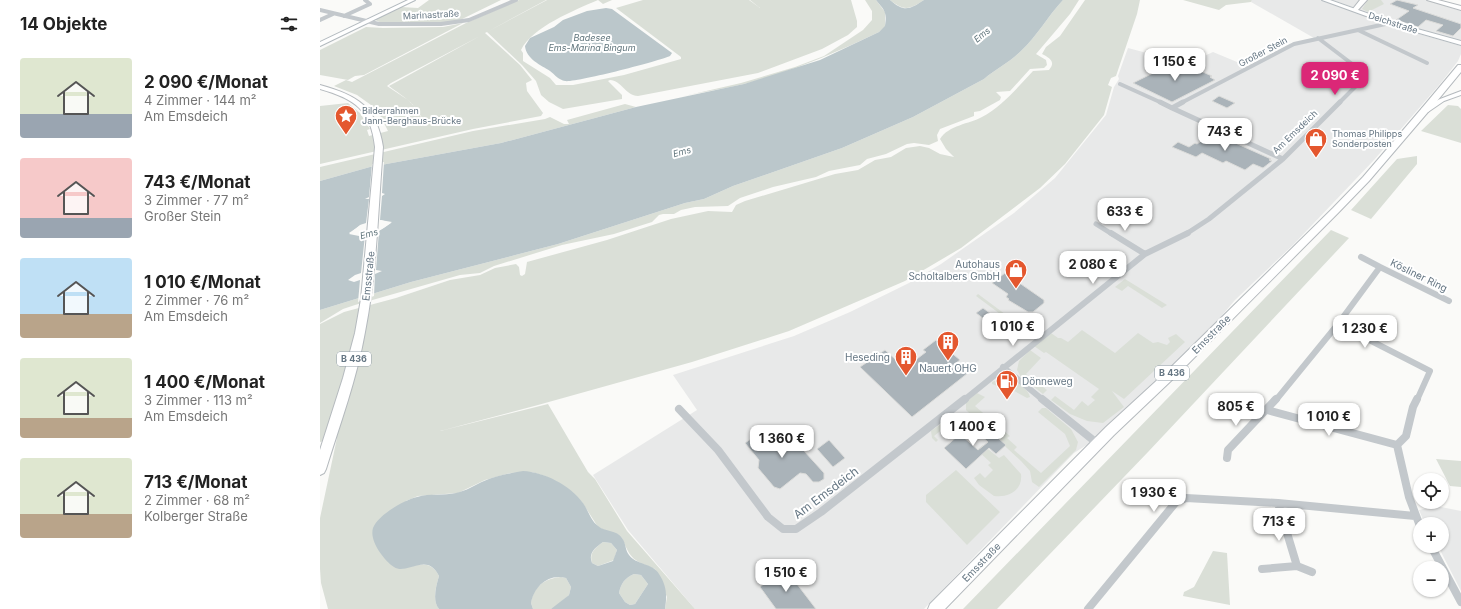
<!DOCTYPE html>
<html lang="de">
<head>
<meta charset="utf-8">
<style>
	body { margin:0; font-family:Inter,sans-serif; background:#f6f6f6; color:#222; height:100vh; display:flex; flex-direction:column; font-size:15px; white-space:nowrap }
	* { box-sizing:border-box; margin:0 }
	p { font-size:13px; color:#767676 }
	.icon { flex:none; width:22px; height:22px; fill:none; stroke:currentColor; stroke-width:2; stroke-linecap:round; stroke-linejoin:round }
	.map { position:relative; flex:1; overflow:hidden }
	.details { display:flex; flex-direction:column; background:#fff; width:320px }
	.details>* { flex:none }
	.fabs { position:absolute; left:1093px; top:473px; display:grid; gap:8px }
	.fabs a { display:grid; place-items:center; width:36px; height:36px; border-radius:50%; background:#fff; box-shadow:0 1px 3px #0004; font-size:20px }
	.price { position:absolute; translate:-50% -34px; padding:0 9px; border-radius:8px; background:#fff; color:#222; font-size:13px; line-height:26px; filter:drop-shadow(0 1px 2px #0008) }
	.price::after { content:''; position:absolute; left:50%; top:24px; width:12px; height:9px; margin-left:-6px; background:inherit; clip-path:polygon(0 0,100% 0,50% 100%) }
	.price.selected { background:#db2777; color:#fff }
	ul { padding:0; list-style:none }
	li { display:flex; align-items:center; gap:12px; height:100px; padding:0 20px }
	li span { display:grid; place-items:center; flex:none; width:112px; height:80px; border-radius:4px; color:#555 }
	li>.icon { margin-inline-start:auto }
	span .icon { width:48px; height:48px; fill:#fffc; stroke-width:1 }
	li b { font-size:17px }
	h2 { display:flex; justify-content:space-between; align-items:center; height:48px; padding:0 20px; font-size:17px }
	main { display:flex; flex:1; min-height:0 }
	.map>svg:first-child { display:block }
	.built { fill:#e8e9e9 }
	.green { fill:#dadfd7; fill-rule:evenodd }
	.water { fill:#bbc7cb; fill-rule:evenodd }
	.pier { fill:#fafaf8; fill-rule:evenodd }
	.building { fill:#aab3b9; stroke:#dcdcda }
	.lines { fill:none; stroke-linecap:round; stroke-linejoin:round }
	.secondary-casing { stroke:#b3babf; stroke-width:2 }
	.primary-casing { stroke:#b5babe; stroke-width:2 }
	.highway-casing { stroke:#b4b9bd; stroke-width:2 }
	.street-far3 { stroke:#c3c8cc; stroke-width:4 }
	.street-far2 { stroke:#c3c8cc; stroke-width:5 }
	.street-far1 { stroke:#c3c8cc; stroke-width:6 }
	.street { stroke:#c3c8cc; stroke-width:8 }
	.secondary { fill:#fff; fill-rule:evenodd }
	.primary { fill:#fff; fill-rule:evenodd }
	.highway { fill:#fff; fill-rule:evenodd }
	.labels { text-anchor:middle; stroke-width:4; stroke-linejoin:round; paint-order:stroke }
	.far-street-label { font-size:9px; fill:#657683; stroke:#fff }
	.far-water-label { font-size:9px; font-style:italic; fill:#60757c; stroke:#fff }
	.far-poi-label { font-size:9px; fill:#657683; stroke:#fff; text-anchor:start }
	.shield { fill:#fff; stroke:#939fa8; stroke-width:1 }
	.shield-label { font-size:9px; font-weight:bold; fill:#657683 }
	.poi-label { font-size:10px; fill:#657683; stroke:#fff; text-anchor:end }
	.street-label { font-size:10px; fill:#657683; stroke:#fff }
	.near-street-label { font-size:12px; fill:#657683; stroke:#fff }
</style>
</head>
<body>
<main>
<section class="details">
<h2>14 Objekte<svg class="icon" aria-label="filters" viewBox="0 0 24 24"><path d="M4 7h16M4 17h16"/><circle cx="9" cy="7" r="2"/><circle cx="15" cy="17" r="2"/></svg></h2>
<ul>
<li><span style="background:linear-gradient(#dfe7d0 70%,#9aa5b1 0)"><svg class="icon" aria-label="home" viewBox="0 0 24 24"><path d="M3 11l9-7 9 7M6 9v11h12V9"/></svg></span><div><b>2 090 €/Monat</b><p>4 Zimmer · 144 m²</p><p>Am Emsdeich</p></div></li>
<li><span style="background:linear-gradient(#f6c9c9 75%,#9aa5b1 0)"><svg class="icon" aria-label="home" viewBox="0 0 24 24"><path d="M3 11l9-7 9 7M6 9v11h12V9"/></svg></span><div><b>743 €/Monat</b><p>3 Zimmer · 77 m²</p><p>Großer Stein</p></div></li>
<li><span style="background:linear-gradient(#bfe0f5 70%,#b9a48a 0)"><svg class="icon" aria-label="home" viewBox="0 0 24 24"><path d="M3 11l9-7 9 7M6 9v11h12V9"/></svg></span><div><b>1 010 €/Monat</b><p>2 Zimmer · 76 m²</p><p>Am Emsdeich</p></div></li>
<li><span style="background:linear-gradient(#dfe7d0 75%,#b9a48a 0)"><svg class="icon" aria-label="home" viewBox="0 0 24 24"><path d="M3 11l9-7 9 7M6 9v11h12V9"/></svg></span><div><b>1 400 €/Monat</b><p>3 Zimmer · 113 m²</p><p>Am Emsdeich</p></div></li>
<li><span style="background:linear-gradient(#dfe7d0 70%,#b9a48a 0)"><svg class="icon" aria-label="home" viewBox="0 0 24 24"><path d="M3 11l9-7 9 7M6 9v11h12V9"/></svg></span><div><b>713 €/Monat</b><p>2 Zimmer · 68 m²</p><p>Kolberger Straße</p></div></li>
</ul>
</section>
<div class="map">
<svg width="1141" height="609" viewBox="0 0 1141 609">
	<rect width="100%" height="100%" fill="#fafaf8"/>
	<path class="built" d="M 932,0 L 1000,0 L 1096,33 L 1141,46 L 1141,54 L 1138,61 L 1120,84 L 1054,160 L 973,245 L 915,300 L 871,352 L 795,427 L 754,453 L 604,609 L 375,609 L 308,530 L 273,475 L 377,410 L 353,375 L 474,336 L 530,312 L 589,283 L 621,264 L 694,213 L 735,178 L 786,115 L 794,87 L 799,79 L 798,76 L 808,48 L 823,52 L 858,68 L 893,52 L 929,67 L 973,43 L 994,38 L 931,2 Z
		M 1012,0 L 1115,0 L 1112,2 L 1141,11 L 1141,41 L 1073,21 Z
		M 1116,506 L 1141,511 L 1141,591 L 1118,546 L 1122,546 L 1122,524 L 1105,524 L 1099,510 Z"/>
	<path class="green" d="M 109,0 L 181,0 L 136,22 L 64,24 L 55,20 L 81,7 L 98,8 Z
		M 199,0 L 226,0 L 167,32 L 227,0 L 292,0 L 283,4 L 278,0 C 255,10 212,27 201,50 L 203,53 L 203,61 L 230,78 L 236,85 L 253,85 L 304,75 L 361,59 L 361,57 L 296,8 L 323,0 L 429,0 L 440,8 L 430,0 L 531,0 L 537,21 L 537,27 L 528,35 L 502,49 L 438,73 L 318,96 C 306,96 301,80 290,80 L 288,81 L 302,95 L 302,99 L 243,109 L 229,102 L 221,95 L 216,81 L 202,65 L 167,32 L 165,33 L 200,65 L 212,80 L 206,83 L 207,91 L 223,113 L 221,116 L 153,129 L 0,164 L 0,106 L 28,103 L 40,113 L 50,129 L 47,130 L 49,136 L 68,131 L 61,117 L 51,105 L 37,95 L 14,86 L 26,80 L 32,82 L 146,23 ZM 160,36 L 69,86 C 85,98 95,102 104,122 L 95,107 L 88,100 L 67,86 L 71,83 Z
		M 545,0 L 556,0 L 565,12 L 565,27 L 559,32 C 515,53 471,72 424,84 C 403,89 382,92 360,97 L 421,83 L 475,67 L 504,56 L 543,30 L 552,20 L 552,11 Z
		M 570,0 L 604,0 C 589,10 584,11 570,0 Z
		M 743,0 L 759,0 L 750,14 L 716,54 L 726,60 L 727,65 L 724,68 L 710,69 L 690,91 L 676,92 L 681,97 L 680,100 L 660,111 L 654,112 L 654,116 L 620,129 L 617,135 L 618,141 L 609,145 L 594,143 L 587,144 L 566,154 L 547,159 L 540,165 L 509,171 L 496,177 L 453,187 L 420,198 L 408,206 L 375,207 L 361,210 L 354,214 L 343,214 L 339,215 L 332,222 L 294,234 L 242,245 L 174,266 L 160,273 L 140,275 L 35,305 L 23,309 L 0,323 L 0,310 L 91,282 L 238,244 L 365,203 L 384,199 L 413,186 L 522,148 L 593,117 L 664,79 C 676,69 690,62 701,51 C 717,36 728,16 743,0 Z
		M 765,0 L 820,0 L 817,14 L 796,76 L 791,78 L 788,85 L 792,87 L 784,115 L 745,164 L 720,188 L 641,248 L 585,281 L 469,331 L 372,362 L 218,405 L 120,431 L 228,404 L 268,472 L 275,479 L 307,531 L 375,609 L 345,609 L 347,597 L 335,569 C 313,560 311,560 302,538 L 278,527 L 262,502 L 241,484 L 225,476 L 212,472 L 190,473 L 165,480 L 138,493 L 98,496 L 86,501 L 81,569 C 96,565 111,559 119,576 C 116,586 112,600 119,609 L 8,609 L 1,583 L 0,569 L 0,518 L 17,438 L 0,442 L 0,324 L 24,312 L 76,298 L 130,280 L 160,275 L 175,268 L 196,264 L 199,267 L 200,275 L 202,276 L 205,274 L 207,262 L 287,240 L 351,219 L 388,211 L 412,212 L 416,205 L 425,201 L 515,174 L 538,170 L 555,160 L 571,157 L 586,148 L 600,146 L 609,148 L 620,154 L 634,157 L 626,149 L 620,139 C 629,125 649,124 662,117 C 682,106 698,87 713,71 L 729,70 C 736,62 730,58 722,54 L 726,47 L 740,36 Z
		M 863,0 L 932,0 L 931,2 L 906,5 L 899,10 Z
		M 1048,0 L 1061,0 L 1064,4 L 1050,11 L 1052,13 L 1050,13 L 1042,9 Z
		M 143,23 L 44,75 L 35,76 L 28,80 L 0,75 L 0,50 L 46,27 L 63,28 L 123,27 Z
		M 305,104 L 316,107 L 181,143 L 50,167 L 0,181 L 0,167 L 153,131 L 225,119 L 230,117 L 244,124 L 249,124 L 247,120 Z
		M 1128,105 L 1138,106 L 1141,109 L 1141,143 L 1101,131 Z
		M 1097,156 L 1097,164 L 1051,219 L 1031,210 L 1077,159 Z
		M 1011,230 L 1029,238 L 828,452 L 677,609 L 643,609 Z
		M 805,279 L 847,305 L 842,308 L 808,286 L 802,291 L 795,287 Z
		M 658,294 L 701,326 L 705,324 L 712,329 L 716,327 L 719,329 L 711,337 L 656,296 Z
		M 762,330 L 795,353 L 818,333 L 833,343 L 838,342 L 847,345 L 850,342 L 848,338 L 856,334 L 865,342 L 804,399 L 792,391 L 804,407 L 783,423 L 767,421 L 750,414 L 731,400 L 735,396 L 754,410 L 762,401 L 768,406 L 775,400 L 771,397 L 779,389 L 726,352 L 724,353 L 714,346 L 731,333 L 738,338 L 741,338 L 748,342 Z
		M 710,350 L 721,358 L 706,374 L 727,390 L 723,394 L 701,377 L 697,370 L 699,361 Z
		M 682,378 C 692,379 708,387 710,397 L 707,398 L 689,388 L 688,390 L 672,384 L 672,382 Z
		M 657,393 L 665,397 L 655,406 L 690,436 L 687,438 L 697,447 L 694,450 L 721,473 L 750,446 L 745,434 L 718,412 L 722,408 L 726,408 L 751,429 L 758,442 L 756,450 L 719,487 L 712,482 L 710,471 L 701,461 L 646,410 L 646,402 Z
		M 635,414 L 647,421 L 646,426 L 639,432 L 629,424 L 614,436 L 618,440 L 616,442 L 612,438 L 611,431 Z
		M 663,445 L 679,458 L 684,455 L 701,474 C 703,490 689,498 674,496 L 659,485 L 654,478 L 660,473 L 665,478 L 673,470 L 668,465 L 671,463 L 657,450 Z
		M 1116,459 L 1141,461 L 1141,487 L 1130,486 Z
		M 636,470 L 680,512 L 647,545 L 606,502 L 606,495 Z
		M 283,542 L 291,543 L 297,550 L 294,560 L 278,566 L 272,563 C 269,553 275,548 283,542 Z
		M 893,551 L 907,553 L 910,605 L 863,596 L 864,592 L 874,587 Z
		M 314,574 L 321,575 L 328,584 L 315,604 L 310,605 L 305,602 L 299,593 C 301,583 305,578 314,574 Z
		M 241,577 L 246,578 L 251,587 L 249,595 L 234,608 L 231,609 L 213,609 L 211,603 C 213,587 225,578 241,577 Z"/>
	<path class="water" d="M 556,0 L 570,0 C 584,12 589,10 604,0 L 743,0 C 728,16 717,36 701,51 C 690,62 676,69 664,79 L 593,117 L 522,148 L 413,186 L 384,199 L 365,203 L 238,244 L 91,282 L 0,310 L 0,181 L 50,167 L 181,143 L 316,107 L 424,84 L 500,60 L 559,32 L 565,26 C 567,12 565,11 556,0 ZM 61,220 L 71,223 C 58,233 45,238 29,233 L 41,225 Z
		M 286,8 L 292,9 L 352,53 L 350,56 C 339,61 255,83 245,81 C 239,80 235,75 230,71 C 221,65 206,59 205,46 L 210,38 L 234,27 L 243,20 L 267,11 Z
		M 203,471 C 224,472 250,485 263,503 C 268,510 271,521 278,526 C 285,532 297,530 302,538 C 306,543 305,550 309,555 C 316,565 333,563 339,574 C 347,586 347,596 345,609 L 231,609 L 249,595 L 251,587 L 246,578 C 229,573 214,586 211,603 L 213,609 L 119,609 C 112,601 116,586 119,576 C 107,551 87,576 74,567 C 64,560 49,541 53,528 C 58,515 84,500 97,497 C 110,493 124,496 136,493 C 146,491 155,485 164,481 C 176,476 190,473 203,471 ZM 283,542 L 291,543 L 297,550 L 293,561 L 278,566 L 272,563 C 268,553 275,548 283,542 ZM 314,574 L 321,575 L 328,584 L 315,604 L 310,605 L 305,602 L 299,593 C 301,583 305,578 314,574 Z"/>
	<path class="pier" d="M 64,162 L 62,193 L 65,194 L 62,196 L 60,220 L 72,222 L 59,231 L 56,270 L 62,271 L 55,274 L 54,296 L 38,302 L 40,280 L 34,282 L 28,280 L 35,275 L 41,273 L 45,235 L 39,236 L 29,234 L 40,225 L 46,223 L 49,199 L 45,199 L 49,197 L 52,164 ZM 61,222 L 67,223 L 60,229 L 39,234 L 33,233 L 41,227 Z"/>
	<path class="building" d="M 1077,0 L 1098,5 L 1093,8 L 1141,24 L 1141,28 L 1133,36 L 1116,31 L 1123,25 L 1106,20 L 1098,27 L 1076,20 L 1089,11 L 1070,4 Z
		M 849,65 L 860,70 L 869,66 L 892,76 L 890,77 L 895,80 L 852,102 L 813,83 Z
		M 899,96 L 915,103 L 907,108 L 892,101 Z
		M 893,133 L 951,159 L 949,160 L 952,161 L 943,168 L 933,164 L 925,170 L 906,161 L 903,163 L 882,153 L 876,157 L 852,147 L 858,142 L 869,147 L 875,143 L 877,144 Z
		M 685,273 L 724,300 L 724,303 L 713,312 L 708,312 L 688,300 L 689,299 L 686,297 L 688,294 L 672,283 Z
		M 663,308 L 683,323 L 676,328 L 656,313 Z
		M 616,340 L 640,360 L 636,363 L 648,373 L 592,417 L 540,367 L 565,350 L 585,368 L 606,352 L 603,350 Z
		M 661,423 L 686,445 L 676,454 L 669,448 L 646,469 L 624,448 L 640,434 L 658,450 L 668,442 L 654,429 Z
		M 448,427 L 456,437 L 465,430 L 504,473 L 504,479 L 499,482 L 493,482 L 486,474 L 480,473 L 460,489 L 454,487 L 438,468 L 439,460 L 425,443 Z
		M 509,440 L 525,458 L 513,467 L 497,449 Z
		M 464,567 L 496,609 L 456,609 L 440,587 Z"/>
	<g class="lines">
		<g class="secondary-casing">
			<path id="secondary" d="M 88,0 L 95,0 L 0,46 L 0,42 Z
				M 1002,0 L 1010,0 L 1072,22 L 1141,41 L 1141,45 L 1068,24 Z"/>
		</g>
		<g class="primary-casing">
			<path id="primary" d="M 0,85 C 37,95 57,107 63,147 C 58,208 57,271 45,332 C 37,378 20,424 6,469 L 4,473 L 0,475 L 0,450 L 23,378 L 35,333 L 41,299 L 55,147 C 51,110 35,99 0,89 Z
				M 1141,91 L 1141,95 L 1124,101 L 1108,112 L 1049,181 L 1019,212 L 854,378 L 794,435 L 625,609 L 608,609 L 610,604 L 786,427 L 846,372 L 1013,208 L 1043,177 L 1102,108 L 1120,99 Z"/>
		</g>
		<g class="highway-casing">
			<path id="highway" d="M 1040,0 L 1047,0 L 1037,11 L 1033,11 L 1032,10 Z
				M 1107,0 L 1118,0 L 1141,6 L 1141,10 Z
				M 1138,65 L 1141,65 L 1141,72 L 1108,112 L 1102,112 L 1101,110 L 1102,108 Z"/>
		</g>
		<path class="street-far3" d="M 0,10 L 59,24 L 121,24 L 149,20 L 196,0
			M 24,16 L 50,4 L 45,0
			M 0,20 L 13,14
			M 1038,30 L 1107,63
			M 998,38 L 1040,70 L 1044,75 L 1043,79 L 1019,103
			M 800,84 L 842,103
			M 861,103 L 974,44 L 1070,23"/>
		<path class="street-far2" d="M 840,102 L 852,108
			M 863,102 L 852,108 L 963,159
			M 776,224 L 792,234
			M 866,234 L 889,219 L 963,159 L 1020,102"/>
		<path class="street-far1" d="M 791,233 L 825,254
			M 1041,257 L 1060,267
			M 1018,324 L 1110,371 L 1097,400
			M 683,367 L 723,400
			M 644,400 L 825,254 L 868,233
			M 956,400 L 1018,324 L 1060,267 L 1129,301"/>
		<path class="street" d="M 722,399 L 778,444
			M 1097,399 L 1093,407 L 1086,436 L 1077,445 L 1089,497 L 1100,526
			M 359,409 L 398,450 L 448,517 L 463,529 L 476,529 L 501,512 L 645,399
			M 947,410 L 1077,445
			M 907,458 L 908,450 L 956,399
			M 1111,546 L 1141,602
			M 977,566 L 992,572
			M 942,569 L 977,566 L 958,503
			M 768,609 L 856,502 L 866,498 L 958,503 L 1095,516"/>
		<use href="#secondary" class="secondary"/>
		<use href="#primary" class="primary"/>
		<use href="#highway" class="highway"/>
	</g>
	<defs>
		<g id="sight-pin" transform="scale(1.15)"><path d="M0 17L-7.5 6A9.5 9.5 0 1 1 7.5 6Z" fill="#e4572e" stroke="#fff"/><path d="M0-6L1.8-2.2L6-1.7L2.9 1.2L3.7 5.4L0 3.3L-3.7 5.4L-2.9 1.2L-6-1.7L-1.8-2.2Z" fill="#fff"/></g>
		<g id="shop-pin" transform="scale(1.15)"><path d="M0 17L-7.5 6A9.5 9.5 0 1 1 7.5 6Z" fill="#e4572e" stroke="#fff"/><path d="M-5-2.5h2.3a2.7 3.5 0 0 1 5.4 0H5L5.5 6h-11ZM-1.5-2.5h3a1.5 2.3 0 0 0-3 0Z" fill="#fff"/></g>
		<g id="building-pin" transform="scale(1.15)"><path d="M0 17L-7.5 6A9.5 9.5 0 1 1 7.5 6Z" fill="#e4572e" stroke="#fff"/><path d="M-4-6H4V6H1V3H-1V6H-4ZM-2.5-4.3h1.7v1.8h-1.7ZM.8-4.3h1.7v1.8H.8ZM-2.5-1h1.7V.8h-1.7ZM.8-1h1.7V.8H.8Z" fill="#fff"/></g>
		<g id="fuel-pin" transform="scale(1.15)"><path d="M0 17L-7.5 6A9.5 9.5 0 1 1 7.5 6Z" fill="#e4572e" stroke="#fff"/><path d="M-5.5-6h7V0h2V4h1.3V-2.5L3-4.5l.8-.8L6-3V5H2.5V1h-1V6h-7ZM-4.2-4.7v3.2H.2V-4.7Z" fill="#fff"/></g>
	</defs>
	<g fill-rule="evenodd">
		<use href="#sight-pin" x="26" y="116"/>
		<use href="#shop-pin" x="996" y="139"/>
		<use href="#shop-pin" x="696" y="270"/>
		<use href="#building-pin" x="628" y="342"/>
		<use href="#building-pin" x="586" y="357"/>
		<use href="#fuel-pin" x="687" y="381"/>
	</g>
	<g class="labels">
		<g class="far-street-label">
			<text transform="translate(111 15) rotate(-3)" y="3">Marinastraße</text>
			<text transform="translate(1073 23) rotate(18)" y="3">Deichstraße</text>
			<text transform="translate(943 52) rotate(-28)" y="3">Großer Stein</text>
			<text transform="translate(975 132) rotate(-44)" y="3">Am Emsdeich</text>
		</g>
		<g class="far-water-label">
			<text transform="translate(662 35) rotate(-39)" y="3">Ems</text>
			<text x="272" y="41">Badesee<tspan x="272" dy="10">Ems-Marina Bingum</tspan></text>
			<text transform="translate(362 152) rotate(-15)" y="3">Ems</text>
			<text transform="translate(49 234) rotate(-15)" y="3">Ems</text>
		</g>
		<g class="far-poi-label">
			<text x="42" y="114">Bilderrahmen<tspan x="42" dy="10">Jann-Berghaus-Brücke</tspan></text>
			<text x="1012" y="137">Thomas Philipps<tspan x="1012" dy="10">Sonderposten</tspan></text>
		</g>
		<g class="shield">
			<rect x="17" y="352" width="34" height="14" rx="3"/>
			<rect x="835" y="366" width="34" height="14" rx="3"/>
		</g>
		<g class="shield-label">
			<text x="34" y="362">B 436</text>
			<text x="852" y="376">B 436</text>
		</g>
		<g class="poi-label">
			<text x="680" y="268">Autohaus<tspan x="680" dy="12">Scholtalbers GmbH</tspan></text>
			<text x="570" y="361">Heseding</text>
			<text x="628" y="372" text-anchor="middle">Nauert OHG</text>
			<text x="702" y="385" text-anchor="start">Dönneweg</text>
		</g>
		<g class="street-label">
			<text transform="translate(1099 275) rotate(26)" y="4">Kösliner Ring</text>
			<text transform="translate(48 276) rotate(-84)" y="4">Emsstraße</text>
			<text transform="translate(891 334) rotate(-45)" y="4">Emsstraße</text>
			<text transform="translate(661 562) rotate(-46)" y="4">Emsstraße</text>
		</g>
		<g class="near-street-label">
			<text transform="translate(506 493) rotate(-37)" y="4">Am Emsdeich</text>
		</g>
	</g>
</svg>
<div class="fabs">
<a><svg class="icon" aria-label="locate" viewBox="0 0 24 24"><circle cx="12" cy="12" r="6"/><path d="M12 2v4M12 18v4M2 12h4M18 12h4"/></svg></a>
<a>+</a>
<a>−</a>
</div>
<b class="price" style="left:855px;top:82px">1 150 €</b>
<b class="price selected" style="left:1015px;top:96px">2 090 €</b>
<b class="price" style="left:905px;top:152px">743 €</b>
<b class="price" style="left:805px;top:232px">633 €</b>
<b class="price" style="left:773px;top:285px">2 080 €</b>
<b class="price" style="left:693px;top:347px">1 010 €</b>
<b class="price" style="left:1045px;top:349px">1 230 €</b>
<b class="price" style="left:916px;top:427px">805 €</b>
<b class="price" style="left:1009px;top:437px">1 010 €</b>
<b class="price" style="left:653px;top:447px">1 400 €</b>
<b class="price" style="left:462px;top:459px">1 360 €</b>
<b class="price" style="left:834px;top:513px">1 930 €</b>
<b class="price" style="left:959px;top:542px">713 €</b>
<b class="price" style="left:466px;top:593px">1 510 €</b>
</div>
</main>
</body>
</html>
